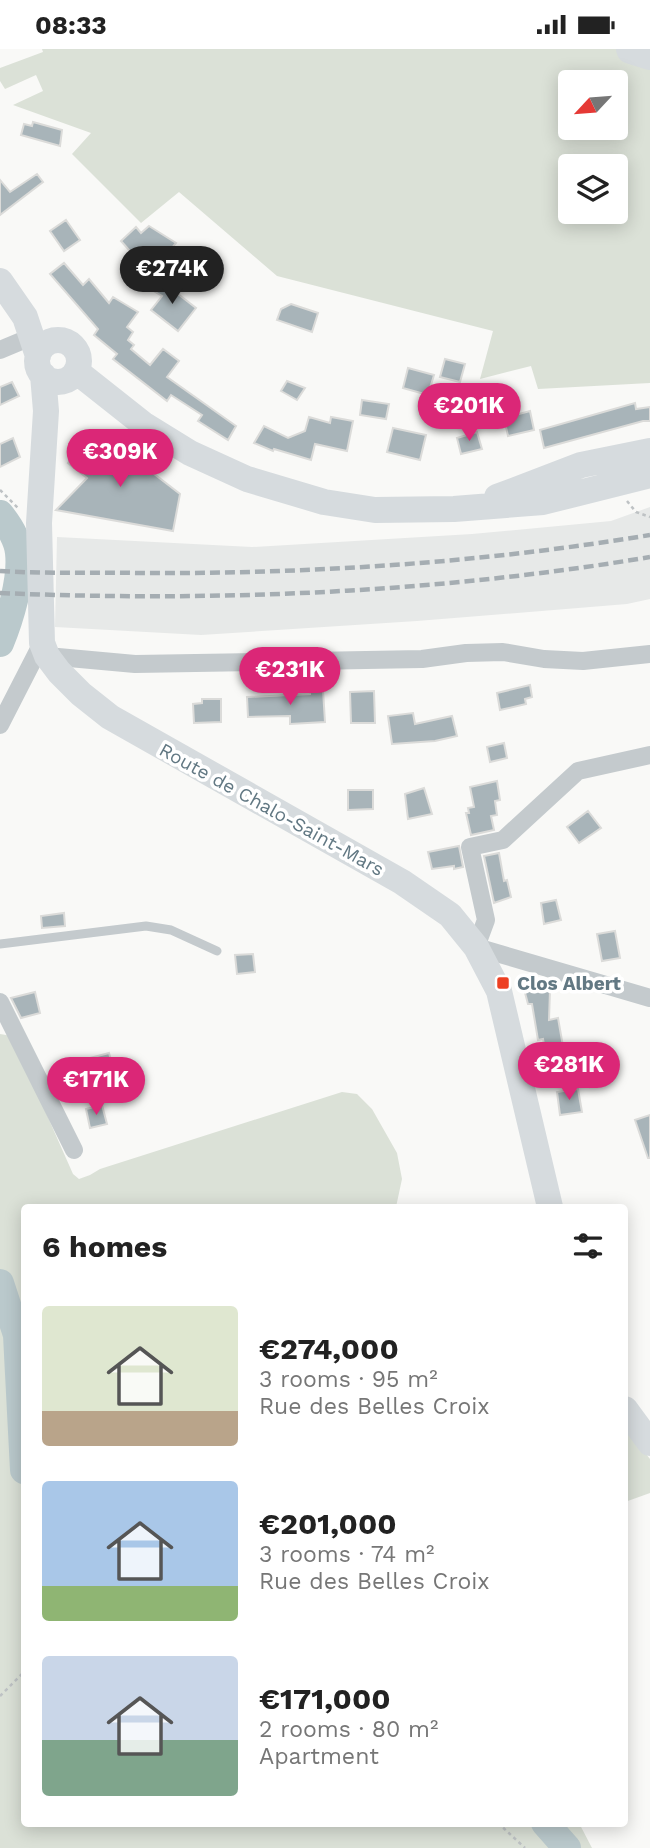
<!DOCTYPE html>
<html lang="en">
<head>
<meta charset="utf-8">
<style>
	body { margin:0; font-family:"Work Sans",sans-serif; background:#f6f6f6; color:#222; height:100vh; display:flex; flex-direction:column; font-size:26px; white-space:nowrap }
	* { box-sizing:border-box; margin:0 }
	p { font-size:23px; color:#767676 }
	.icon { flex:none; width:38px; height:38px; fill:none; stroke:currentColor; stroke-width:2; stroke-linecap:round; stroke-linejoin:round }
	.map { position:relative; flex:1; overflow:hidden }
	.panel { position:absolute; left:21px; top:1155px; width:607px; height:623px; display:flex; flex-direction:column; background:#fff; border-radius:7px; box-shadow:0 4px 18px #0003 }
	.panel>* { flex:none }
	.needle { width:46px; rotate:244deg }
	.controls { position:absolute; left:558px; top:21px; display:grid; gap:14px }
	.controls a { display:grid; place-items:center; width:70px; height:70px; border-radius:7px; background:#fff; box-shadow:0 4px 18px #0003; font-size:35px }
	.price { position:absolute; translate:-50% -60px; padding:0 16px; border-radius:24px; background:#db2777; color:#fff; font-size:23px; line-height:46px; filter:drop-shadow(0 2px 4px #0008) }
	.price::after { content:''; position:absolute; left:50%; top:42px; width:21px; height:16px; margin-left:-10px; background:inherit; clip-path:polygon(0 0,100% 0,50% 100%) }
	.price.current { background:#222; color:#fff }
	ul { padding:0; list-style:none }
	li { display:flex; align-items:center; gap:21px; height:175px; padding:0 21px }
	li span { display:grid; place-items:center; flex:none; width:196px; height:140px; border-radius:7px; color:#555 }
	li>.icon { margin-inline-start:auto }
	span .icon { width:84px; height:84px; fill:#fffc; stroke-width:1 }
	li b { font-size:30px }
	h2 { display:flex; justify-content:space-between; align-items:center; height:84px; padding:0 21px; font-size:30px }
	.status { display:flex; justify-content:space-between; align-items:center; height:49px; padding:0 35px; background:#fff; direction:ltr }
	.status svg { height:19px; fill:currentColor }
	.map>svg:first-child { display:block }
	.built { fill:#e7e9e8 }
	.green { fill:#dbe1d7; fill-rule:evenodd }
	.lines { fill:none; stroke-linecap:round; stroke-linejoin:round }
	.river { stroke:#bac9cc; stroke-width:28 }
	.building { fill:#a8b4b9; stroke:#dbdbd9; stroke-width:2 }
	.path { stroke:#bec2c4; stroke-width:2.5; stroke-dasharray:3.5 3.5; stroke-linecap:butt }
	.lane { stroke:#c4cacd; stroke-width:9 }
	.street { stroke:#c4cacd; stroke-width:18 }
	.secondary { stroke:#d6dbde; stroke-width:26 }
	.primary { stroke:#d6dbde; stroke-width:30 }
	.rail { stroke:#a5adb2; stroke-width:4.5; stroke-dasharray:10 5; stroke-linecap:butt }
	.poi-dot { fill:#ed4023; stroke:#fff; stroke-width:2.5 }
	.labels { text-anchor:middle; stroke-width:7; stroke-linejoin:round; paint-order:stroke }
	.street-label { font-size:19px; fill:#627883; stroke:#fff }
	.poi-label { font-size:19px; font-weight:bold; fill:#627883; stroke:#fff; text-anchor:start }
</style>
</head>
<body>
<div class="status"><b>08:33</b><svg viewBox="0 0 49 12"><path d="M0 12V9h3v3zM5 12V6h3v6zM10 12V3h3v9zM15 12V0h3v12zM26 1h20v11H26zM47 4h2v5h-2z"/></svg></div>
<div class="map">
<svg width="650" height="1799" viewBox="0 0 650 1799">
	<rect width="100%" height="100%" fill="#f9f9f7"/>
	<path class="built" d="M 650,458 L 650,550 L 627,555 L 417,572 L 201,586 L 55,578 L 57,488 L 252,498 L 472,485 L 611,472 Z"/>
	<path class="green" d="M 42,0 L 650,0 L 650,334 L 538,340 L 531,317 L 480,330 L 493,282 L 277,227 L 179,143 L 141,174 L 72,105 L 91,84 L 13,56 L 43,42 L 36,26 L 5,40 L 0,32 L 0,19 L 43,3 ZM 570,33 L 616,33 L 616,79 L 570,79 ZM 570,117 L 616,117 L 616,163 L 570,163 Z
		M 0,985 L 12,987 L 73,1125 L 79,1130 L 90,1126 L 100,1120 L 342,1043 L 357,1045 L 372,1060 L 397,1104 L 402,1130 L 396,1158 L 24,1158 L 24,1774 L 579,1774 L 592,1799 L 0,1799 Z
		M 625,1378 L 650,1410 L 650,1444 L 625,1453 Z"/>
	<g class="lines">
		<path class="river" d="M 0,465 C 8,475 18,491 19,504 C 22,530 10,570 0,594
			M 0,1234 L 17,1286 L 24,1421
			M 545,1774 L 567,1799"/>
	</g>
	<path class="building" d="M 33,73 L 62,81 L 60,97 L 21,86 L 24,75 L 32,77 Z
		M 37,125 L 43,133 L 0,166 L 0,131 L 10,143 Z
		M 66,171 L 80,191 L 64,202 L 50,182 Z
		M 149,177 L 176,194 L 171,200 L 179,206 L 174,212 L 179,235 L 142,206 L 137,210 L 121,192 L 136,178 L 141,184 Z
		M 64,214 L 83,236 L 89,230 L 109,254 L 113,248 L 138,263 L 127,278 L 133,283 L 128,291 L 134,296 L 131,300 L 150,316 L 163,300 L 179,312 L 167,328 L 236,377 L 228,391 L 198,372 L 202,366 L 171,346 L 167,352 L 113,310 L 117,305 L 94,286 L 98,280 L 50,225 Z
		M 160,231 L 196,259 L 178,282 L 151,261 L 162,247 L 152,241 Z
		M 291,255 L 318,264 L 312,283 L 277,271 L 281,260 Z
		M 445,310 L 465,315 L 460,333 L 440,328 Z
		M 408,319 L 434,326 L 428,346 L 403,339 Z
		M 287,332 L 305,339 L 297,351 L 281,342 Z
		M 12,333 L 19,347 L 0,356 L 0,338 Z
		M 362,351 L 389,355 L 386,370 L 360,366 Z
		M 635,354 L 636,360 L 650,358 L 650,372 L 643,372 L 544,399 L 540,381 Z
		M 530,362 L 534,381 L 508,387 L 504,369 Z
		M 309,368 L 330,374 L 331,368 L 353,372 L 347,402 L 315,395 L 311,411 L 274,400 L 273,402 L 254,394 L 264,377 L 288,389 L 305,382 Z
		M 393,379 L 426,386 L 420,411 L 387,403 Z
		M 92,382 L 128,411 L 154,418 L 153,424 L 180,445 L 173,482 L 56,461 L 87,429 L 68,414 Z
		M 477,383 L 482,400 L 461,405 L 457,389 Z
		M 13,389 L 20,408 L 0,418 L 0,395 Z
		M 530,636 L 532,648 L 525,650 L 526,655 L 500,661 L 497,644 Z
		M 310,641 L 323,641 L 325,673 L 290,675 L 290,667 L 248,668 L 247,648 L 310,645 Z
		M 374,642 L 375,674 L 351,674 L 350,643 Z
		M 202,650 L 221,650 L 221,673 L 194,674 L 193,655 L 202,654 Z
		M 413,664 L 415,675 L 452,667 L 457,687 L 435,692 L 392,695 L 388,667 Z
		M 504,694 L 507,709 L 490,713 L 487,698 Z
		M 497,732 L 500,751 L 495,752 L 497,766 L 491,767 L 494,781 L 471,786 L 466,764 L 469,764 L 468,759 L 474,758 L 470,738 Z
		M 424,739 L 432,765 L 408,770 L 405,745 Z
		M 348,741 L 373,741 L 373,760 L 348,761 Z
		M 588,762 L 601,779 L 579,794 L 567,778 Z
		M 459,797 L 463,818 L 454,820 L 454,817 L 432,820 L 428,803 Z
		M 499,804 L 504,832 L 507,831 L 511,848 L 494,854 L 484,807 Z
		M 556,851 L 561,871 L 544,875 L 541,854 Z
		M 64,864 L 65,877 L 42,879 L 41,867 Z
		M 615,882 L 620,909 L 602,912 L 597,885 Z
		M 253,905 L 255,923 L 237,925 L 235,906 Z
		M 524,940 L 550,941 L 549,971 L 558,969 L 564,1003 L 546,1007 L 543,990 L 538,991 L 532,955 L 528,955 Z
		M 35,943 L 40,964 L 21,969 L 11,949 Z
		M 109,1004 L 116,1028 L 96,1033 L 90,1009 Z
		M 603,1006 L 607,1034 L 590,1038 L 587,1020 L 591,1020 L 589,1009 Z
		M 578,1040 L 582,1063 L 560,1066 L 557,1043 Z
		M 102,1056 L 107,1075 L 90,1079 L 86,1060 Z
		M 650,1066 L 650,1109 L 648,1109 L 635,1071 Z"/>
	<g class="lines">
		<path class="path" d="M 0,441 L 19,460
			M 627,452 L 636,463 L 650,468
			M 0,1647 L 24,1623
			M 498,1774 L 525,1799"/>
		<path class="lane" d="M 0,895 L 146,877 L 171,881 L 217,902"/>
		<path class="street" d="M 0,301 L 31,288
			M 47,607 L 135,615 L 422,610 L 466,604 L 503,603 L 544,610 L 583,612 L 650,605
			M 0,676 L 42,594
			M 650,706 L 578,722 L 503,791 L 470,798 L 486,871 L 476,898 L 650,949
			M 0,953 L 74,1101"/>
		<path class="secondary" d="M 0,232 L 25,268 L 38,307
			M37 312a21 21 0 1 1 42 0a21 21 0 1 1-42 0Z
			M 76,322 L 143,375 L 190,404 L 247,430 L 324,453 L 375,461 L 454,460 L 543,453 L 650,426
			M 43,326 L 46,362 L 39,474 L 42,594 L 47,607 L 59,623 L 81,645 L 110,668 L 402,833 L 450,866 L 476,898 L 499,942 L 550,1158
			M 497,448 L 581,416 L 650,402
			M 625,1360 L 650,1394"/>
		<path class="primary" d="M 631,0 L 650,6"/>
		<path class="rail" d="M 0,522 C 46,525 92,523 138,524 C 309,525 481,514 650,486
			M 0,544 C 216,553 436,544 650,508"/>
	</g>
	<rect class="poi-dot" x="496" y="927" width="14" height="14" rx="3.5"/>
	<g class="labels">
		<g class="street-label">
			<text transform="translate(272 760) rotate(29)" y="7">Route de Chalo-Saint-Mars</text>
		</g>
		<g class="poi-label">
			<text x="517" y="941">Clos Albert</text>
		</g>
	</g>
</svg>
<div class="controls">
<a><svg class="needle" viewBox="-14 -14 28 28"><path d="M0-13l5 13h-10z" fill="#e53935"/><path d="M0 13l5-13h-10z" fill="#767676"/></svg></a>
<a><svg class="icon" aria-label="layers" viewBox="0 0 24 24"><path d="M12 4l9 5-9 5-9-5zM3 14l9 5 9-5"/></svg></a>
</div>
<b class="price current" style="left:172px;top:257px">€274K</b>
<b class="price" style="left:469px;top:394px">€201K</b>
<b class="price" style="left:120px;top:440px">€309K</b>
<b class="price" style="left:290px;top:658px">€231K</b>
<b class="price" style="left:569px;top:1053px">€281K</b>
<b class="price" style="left:96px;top:1068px">€171K</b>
<section class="panel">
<h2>6 homes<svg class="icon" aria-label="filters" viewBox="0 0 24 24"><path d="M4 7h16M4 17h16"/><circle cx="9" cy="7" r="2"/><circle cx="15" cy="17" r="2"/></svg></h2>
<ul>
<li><span style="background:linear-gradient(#dfe7d0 75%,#b9a48a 0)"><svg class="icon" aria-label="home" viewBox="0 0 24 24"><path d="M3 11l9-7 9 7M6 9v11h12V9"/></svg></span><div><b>€274,000</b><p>3 rooms · 95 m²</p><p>Rue des Belles Croix</p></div></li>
<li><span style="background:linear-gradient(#a9c7e8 75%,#8fb573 0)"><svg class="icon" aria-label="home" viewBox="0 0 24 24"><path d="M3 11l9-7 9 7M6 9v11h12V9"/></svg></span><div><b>€201,000</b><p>3 rooms · 74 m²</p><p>Rue des Belles Croix</p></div></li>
<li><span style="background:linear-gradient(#c9d6e8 60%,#7fa58c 0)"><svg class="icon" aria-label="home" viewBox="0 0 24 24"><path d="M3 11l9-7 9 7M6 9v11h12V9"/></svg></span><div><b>€171,000</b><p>2 rooms · 80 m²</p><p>Apartment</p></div></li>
</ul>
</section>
</div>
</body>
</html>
